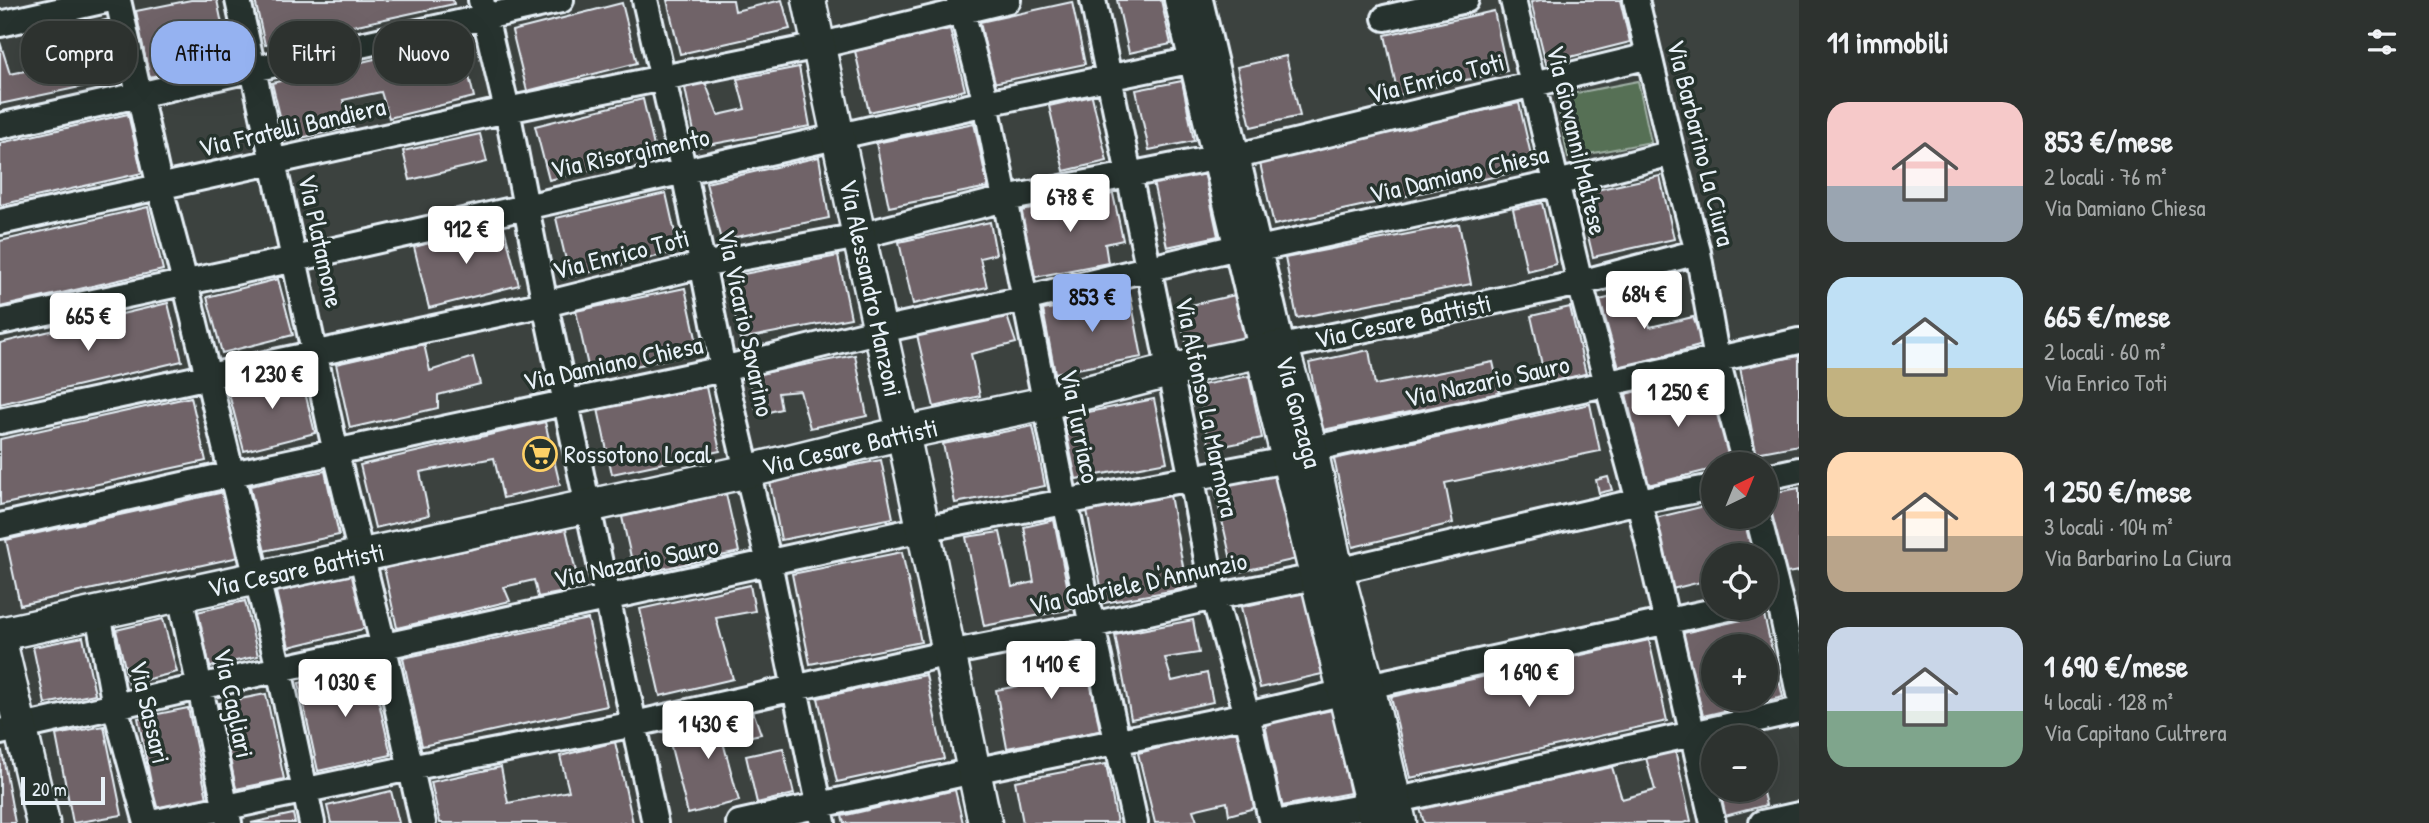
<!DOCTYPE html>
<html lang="it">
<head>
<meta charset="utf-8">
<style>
	body { margin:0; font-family:"Patrick Hand",sans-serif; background:#353a37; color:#f1f3f6; height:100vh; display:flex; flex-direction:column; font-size:26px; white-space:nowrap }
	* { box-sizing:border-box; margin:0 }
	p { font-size:23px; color:#a7aaaa }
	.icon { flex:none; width:38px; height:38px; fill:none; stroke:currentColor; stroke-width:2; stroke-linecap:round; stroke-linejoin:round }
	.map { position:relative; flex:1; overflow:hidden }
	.sheet { display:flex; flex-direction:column; background:#2d322f; width:630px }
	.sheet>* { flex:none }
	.top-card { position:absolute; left:21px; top:21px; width:665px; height:63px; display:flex; gap:14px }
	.needle { width:46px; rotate:43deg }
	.controls { position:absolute; left:1701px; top:452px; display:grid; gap:14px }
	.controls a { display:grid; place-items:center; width:77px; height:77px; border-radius:50%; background:#2d322f; box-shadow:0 7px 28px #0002,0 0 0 2px #484d4b; font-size:35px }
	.scale { position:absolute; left:21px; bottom:18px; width:84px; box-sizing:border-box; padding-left:7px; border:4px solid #e8f1f8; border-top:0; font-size:19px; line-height:24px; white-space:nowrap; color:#e8f1f8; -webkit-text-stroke:5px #26332d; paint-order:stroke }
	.price { position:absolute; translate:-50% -60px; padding:0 16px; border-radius:7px; background:#fff; color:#222; font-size:23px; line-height:46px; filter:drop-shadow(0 2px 4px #0008) }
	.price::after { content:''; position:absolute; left:50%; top:42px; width:21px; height:16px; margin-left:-10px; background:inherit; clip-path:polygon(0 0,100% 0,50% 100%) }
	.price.selected { background:#95b2f1; color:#111 }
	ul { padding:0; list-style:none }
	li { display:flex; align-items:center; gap:21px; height:175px; padding:0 28px }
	li span { display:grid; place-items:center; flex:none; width:196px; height:140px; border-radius:21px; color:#555 }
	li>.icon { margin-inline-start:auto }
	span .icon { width:84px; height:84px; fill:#fffc; stroke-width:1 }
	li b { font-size:30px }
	h2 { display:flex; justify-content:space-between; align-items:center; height:84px; padding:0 28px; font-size:30px }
	.chip { padding:0 24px; border-radius:28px; background:#2d322f; box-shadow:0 7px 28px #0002,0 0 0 2px #484d4b; font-size:24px; line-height:63px }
	.chip.selected { background:#95b2f1; color:#111 }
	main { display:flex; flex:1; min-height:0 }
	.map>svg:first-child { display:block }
	.green { fill:#577055; stroke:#a0b0a6; stroke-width:2 }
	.building { fill:#706468; stroke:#e8f1f8; stroke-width:2; fill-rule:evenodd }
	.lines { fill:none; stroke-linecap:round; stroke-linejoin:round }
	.minor-casing { stroke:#e8f1f8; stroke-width:30 }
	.tertiary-casing { stroke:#e8f1f8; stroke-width:37 }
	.minor { stroke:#26332d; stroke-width:24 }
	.tertiary { stroke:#26332d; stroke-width:32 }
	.labels { text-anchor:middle; stroke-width:7; stroke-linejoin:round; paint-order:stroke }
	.street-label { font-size:26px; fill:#e8f1f8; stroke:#26332d }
	.poi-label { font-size:26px; fill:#e8f1f8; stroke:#26332d; text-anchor:start }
</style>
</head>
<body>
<main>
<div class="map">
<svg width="1799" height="823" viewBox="0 0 1799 823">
	<rect width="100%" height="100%" fill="#3c423f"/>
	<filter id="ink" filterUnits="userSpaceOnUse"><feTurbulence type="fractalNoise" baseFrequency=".0143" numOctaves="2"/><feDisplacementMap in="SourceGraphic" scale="14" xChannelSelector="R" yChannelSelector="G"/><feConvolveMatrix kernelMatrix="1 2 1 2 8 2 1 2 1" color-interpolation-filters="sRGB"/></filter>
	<g filter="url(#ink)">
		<path class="green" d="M 1638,81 L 1651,142 L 1568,158 L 1556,97 Z"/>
		<path class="building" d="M 191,0 L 217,0 L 227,48 L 195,54 L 197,67 L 149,77 L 136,11 Z
			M 255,0 L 453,0 L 454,4 L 265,45 Z
			M 667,0 L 733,0 L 735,11 L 782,0 L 790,29 L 680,54 Z
			M 1117,0 L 1161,0 L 1171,44 L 1129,53 Z
			M 1541,0 L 1620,0 L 1630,42 L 1546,63 L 1531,2 Z
			M 1072,2 L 1085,64 L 993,83 L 980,22 Z
			M 622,3 L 637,63 L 527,91 L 512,31 Z
			M 1494,11 L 1507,71 L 1398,95 L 1385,35 Z
			M 106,20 L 118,79 L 0,104 L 0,42 L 10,74 L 59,64 L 52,33 Z
			M 950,29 L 965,90 L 869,112 L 855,51 Z
			M 460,39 L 474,97 L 389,118 L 381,92 L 343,100 L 353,127 L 286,141 L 272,83 Z
			M 1286,56 L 1300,116 L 1251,127 L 1237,67 Z
			M 799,67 L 810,126 L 697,147 L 685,88 L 705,82 L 718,115 L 745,109 L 737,79 Z
			M 1182,81 L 1194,141 L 1149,150 L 1136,90 Z
			M 1092,96 L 1107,161 L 1064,171 L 1049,106 Z
			M 643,99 L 656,155 L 549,180 L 535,126 Z
			M 1519,103 L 1534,168 L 1274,225 L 1259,159 Z
			M 128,114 L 142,173 L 0,205 L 0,143 Z
			M 974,123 L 988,187 L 889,207 L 876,143 Z
			M 480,134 L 487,162 L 410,180 L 403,151 Z
			M 819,157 L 829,218 L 721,240 L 706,183 Z
			M 1204,171 L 1218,236 L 1167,247 L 1153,182 Z
			M 1660,176 L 1674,239 L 1593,257 L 1578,194 Z
			M 666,193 L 679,251 L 570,277 L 556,218 Z
			M 1113,194 L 1123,240 L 1105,244 L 1108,263 L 1035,277 L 1028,241 L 1022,242 L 1016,212 Z
			M 1542,203 L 1556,264 L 1527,271 L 1513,209 Z
			M 148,207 L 163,270 L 0,307 L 0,241 Z
			M 990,222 L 996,254 L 980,258 L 987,287 L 913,304 L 899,242 Z
			M 503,224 L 519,285 L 429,308 L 414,247 Z
			M 1459,224 L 1471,284 L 1297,318 L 1285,258 Z
			M 838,256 L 851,318 L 740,339 L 728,277 Z
			M 278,279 L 293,335 L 222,353 L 207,297 Z
			M 685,288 L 699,352 L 590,376 L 576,311 Z
			M 1639,290 L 1650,327 L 1693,317 L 1703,345 L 1619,368 L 1600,300 Z
			M 1130,294 L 1142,357 L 1055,373 L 1043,310 Z
			M 1235,295 L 1246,338 L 1188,351 L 1178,308 Z
			M 168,303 L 182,361 L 0,404 L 0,343 Z
			M 1570,307 L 1586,374 L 1546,383 L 1531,316 Z
			M 1007,316 L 1016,343 L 971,354 L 980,396 L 934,407 L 917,335 Z
			M 424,344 L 430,371 L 473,357 L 480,384 L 438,395 L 438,408 L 350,428 L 336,364 Z
			M 1369,350 L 1375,385 L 1493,362 L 1500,393 L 1323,430 L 1309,363 Z
			M 855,355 L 867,416 L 810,428 L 800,391 L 778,393 L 781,409 L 757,415 L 749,376 Z
			M 1799,356 L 1799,445 L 1756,453 L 1740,367 Z
			M 300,372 L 315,433 L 244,451 L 228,390 Z
			M 1709,374 L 1731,464 L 1713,464 L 1713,469 L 1648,485 L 1626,394 Z
			M 1249,376 L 1262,438 L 1210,449 L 1197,386 Z
			M 706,387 L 720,451 L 612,474 L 598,409 Z
			M 191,397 L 206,461 L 0,505 L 0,439 Z
			M 1154,399 L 1167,462 L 1076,479 L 1063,417 Z
			M 1590,404 L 1600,451 L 1445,483 L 1453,523 L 1353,547 L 1334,459 Z
			M 545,422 L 560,485 L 503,498 L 494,458 L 420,472 L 429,515 L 375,528 L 360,465 Z
			M 1033,426 L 1045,486 L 955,503 L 943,444 Z
			M 881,460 L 893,518 L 781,540 L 770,482 Z
			M 1281,470 L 1301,558 L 1234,573 L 1214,485 Z
			M 325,471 L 339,535 L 264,551 L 250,486 Z
			M 1608,477 L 1612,490 L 1599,493 L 1596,480 Z
			M 1799,488 L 1799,571 L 1781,574 L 1766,494 Z
			M 224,492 L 239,557 L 20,605 L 6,540 Z
			M 726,494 L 739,552 L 635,575 L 622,517 Z
			M 1170,495 L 1187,588 L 1104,603 L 1087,510 Z
			M 1713,504 L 1713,516 L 1743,516 L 1753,555 L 1713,555 L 1713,579 L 1672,589 L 1655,518 Z
			M 1054,520 L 1072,609 L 984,626 L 966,537 L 1000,532 L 1012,587 L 1034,582 L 1024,527 Z
			M 566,529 L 580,589 L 538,597 L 534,580 L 504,587 L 510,601 L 397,628 L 384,568 Z
			M 902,552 L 921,642 L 810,664 L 792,574 Z
			M 353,574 L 367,628 L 289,647 L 276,592 Z
			M 750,585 L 755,611 L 716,618 L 733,679 L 660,696 L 640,609 Z
			M 1303,593 L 1322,674 L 1260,688 L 1241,607 Z
			M 245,601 L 258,656 L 210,667 L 197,612 Z
			M 1764,615 L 1783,697 L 1703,716 L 1683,633 ZM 1713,646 L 1766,646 L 1766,698 L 1713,698 Z
			M 163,619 L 177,672 L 129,684 L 116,630 Z
			M 588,619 L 607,706 L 422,746 L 403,658 Z
			M 1193,620 L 1199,653 L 1165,658 L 1172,681 L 1207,673 L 1213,702 L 1131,719 L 1115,635 Z
			M 83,637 L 95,694 L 45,704 L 33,647 Z
			M 1649,640 L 1667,721 L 1410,778 L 1391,697 Z
			M 1083,641 L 1100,731 L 1007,748 L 996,690 L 1047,681 L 1041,648 Z
			M 371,667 L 391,755 L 318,771 L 299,683 Z
			M 926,675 L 944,759 L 837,782 L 818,698 Z
			M 266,694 L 284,779 L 236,789 L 219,703 Z
			M 188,708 L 207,798 L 156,808 L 138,718 Z
			M 1332,710 L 1350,793 L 1282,806 L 1265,724 Z
			M 754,714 L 761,734 L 723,742 L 739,801 L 688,814 L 667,731 Z
			M 104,726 L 122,815 L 73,823 L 56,735 Z
			M 1240,729 L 1258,807 L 1229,815 L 1227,802 L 1193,810 L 1197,821 L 1155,823 L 1138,753 Z
			M 615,742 L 633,823 L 440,823 L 431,782 L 501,767 L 508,803 L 569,791 L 560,756 Z
			M 783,748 L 794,794 L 757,803 L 746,756 Z
			M 1675,750 L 1691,821 L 1683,823 L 1424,823 L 1420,808 L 1612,767 L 1622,799 L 1655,790 L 1646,758 Z
			M 2,751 L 15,823 L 0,823 L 0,752 Z
			M 1106,764 L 1117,823 L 1023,823 L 1015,781 Z
			M 1718,789 L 1762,789 L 1766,805 L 1725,816 Z
			M 955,790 L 963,823 L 844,823 L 842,816 Z
			M 391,791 L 399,823 L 331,823 L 327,806 Z
			M 293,814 L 295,823 L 251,823 Z"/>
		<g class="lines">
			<g class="minor-casing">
				<path id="minor" d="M 118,0 L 160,188 L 185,282 L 279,669 L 312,823
					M 238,0 L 336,453 L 384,648 L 423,823
					M 481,0 L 507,110 L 545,304 L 655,823
					M 645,0 L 684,172 L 723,369 L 769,563 L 823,823
					M 959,0 L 986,103 L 1065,501 L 1135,823
					M 1093,0 L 1192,479 L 1214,597 L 1247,715 L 1272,823
					M 1177,0 L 1262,352
					M 1200,0 L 1282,347 L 1580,283 L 1698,252
					M 1513,0 L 1580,283 L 1639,501 L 1713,823
					M 1636,0 L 1672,153 L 1698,252 L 1717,360 L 1745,464
					M 1385,18 L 1466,0
					M 0,24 L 106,0
					M 0,126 L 561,0
					M 1237,156 L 1649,56
					M 0,222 L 507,110 L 818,46 L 1008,0
					M 1259,249 L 1557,183 L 1672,153
					M 0,322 L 295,259 L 986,103 L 1213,56
					M 0,421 L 545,304 L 702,265 L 859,236 L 1005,199 L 1215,158
					M 1311,449 L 1799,341
					M 1766,477 L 1799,470
					M 1758,516 L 1779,598 L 1799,694
					M 0,526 L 232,474 L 723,369 L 881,330 L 1024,299 L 1237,247
					M 1337,571 L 1639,501 L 1713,487
					M 180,595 L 229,823
					M 98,613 L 115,706 L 147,823
					M 1368,686 L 1733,607
					M 0,732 L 279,669 L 922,529 L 1287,460
					M 152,823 L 410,768 L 635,724 L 949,653 L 1092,625 L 1214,597 L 1315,577
					M 739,823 L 973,771 L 1247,715 L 1345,692
					M 1275,823 L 1394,801 L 1799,710
					M 1762,823 L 1799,815"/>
			</g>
			<g class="tertiary-casing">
				<path id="tertiary" d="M 809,0 L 859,236 L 903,433 L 985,823
					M 1262,352 L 1376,823
					M 0,634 L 749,471 L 903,433 L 1046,403 L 1169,371 L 1282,347 L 1311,449 L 1337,571 L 1368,686 L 1400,823
					M 0,641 L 43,823"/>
			</g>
			<use href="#minor" class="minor"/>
			<use href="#tertiary" class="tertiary"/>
		</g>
	</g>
	<defs>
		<g id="supermarket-ring" transform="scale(1.75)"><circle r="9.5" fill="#26332d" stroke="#ffd166" stroke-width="1.5"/><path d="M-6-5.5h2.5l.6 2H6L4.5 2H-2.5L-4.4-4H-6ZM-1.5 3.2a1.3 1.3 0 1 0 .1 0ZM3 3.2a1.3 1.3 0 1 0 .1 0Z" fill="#ffd166"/></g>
	</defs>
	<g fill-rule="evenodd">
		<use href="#supermarket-ring" x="540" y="454"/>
	</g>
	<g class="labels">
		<g class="street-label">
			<text transform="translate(1436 78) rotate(-14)" y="9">Via Enrico Toti</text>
			<text transform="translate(292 127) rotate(-13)" y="9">Via Fratelli Bandiera</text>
			<text transform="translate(1577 140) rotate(77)" y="9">Via Giovanni Maltese</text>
			<text transform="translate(1701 143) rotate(76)" y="9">Via Barbarino La Ciura</text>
			<text transform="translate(630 153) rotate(-12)" y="9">Via Risorgimento</text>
			<text transform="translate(1459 174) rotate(-13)" y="9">Via Damiano Chiesa</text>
			<text transform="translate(321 241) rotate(78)" y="9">Via Platamone</text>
			<text transform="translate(621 254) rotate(-14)" y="9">Via Enrico Toti</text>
			<text transform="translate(871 288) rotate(78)" y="9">Via Alessandro Manzoni</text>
			<text transform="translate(1403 321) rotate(-12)" y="9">Via Cesare Battisti</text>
			<text transform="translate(746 323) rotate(78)" y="9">Via Vicario Savarino</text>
			<text transform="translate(613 363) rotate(-12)" y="9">Via Damiano Chiesa</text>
			<text transform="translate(1487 381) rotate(-12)" y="9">Via Nazario Sauro</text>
			<text transform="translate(1207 407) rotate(78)" y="9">Via Alfonso La Marmora</text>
			<text transform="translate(1299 412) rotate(75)" y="9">Via Gonzaga</text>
			<text transform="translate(1080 426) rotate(79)" y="9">Via Turriaco</text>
			<text transform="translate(850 447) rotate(-13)" y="9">Via Cesare Battisti</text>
			<text transform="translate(636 562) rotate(-12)" y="9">Via Nazario Sauro</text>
			<text transform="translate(296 570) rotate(-12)" y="9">Via Cesare Battisti</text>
			<text transform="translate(1138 583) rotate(-12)" y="9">Via Gabriele D'Annunzio</text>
			<text transform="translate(234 703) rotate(78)" y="9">Via Cagliari</text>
			<text transform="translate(150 712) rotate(77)" y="9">Via Sassari</text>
		</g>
		<g class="poi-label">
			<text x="564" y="463">Rossotono Local</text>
		</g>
	</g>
</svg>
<div class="controls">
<a><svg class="needle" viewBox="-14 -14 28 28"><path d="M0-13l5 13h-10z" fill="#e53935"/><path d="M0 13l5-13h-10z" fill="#a7aaaa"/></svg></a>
<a><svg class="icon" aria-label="locate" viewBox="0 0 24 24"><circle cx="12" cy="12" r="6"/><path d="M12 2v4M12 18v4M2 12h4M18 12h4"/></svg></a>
<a>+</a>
<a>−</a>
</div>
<div class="scale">20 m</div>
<b class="price" style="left:1070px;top:234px">678 €</b>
<b class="price" style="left:466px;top:266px">912 €</b>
<b class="price" style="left:1644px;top:331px">684 €</b>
<b class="price selected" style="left:1092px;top:334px">853 €</b>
<b class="price" style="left:88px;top:353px">665 €</b>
<b class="price" style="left:272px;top:411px">1 230 €</b>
<b class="price" style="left:1678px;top:429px">1 250 €</b>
<b class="price" style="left:1051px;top:701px">1 410 €</b>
<b class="price" style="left:1529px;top:709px">1 690 €</b>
<b class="price" style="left:345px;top:719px">1 030 €</b>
<b class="price" style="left:708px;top:761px">1 430 €</b>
<div class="top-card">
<a class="chip">Compra</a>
<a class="chip selected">Affitta</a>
<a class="chip">Filtri</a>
<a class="chip">Nuovo</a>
</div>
</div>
<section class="sheet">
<h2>11 immobili<svg class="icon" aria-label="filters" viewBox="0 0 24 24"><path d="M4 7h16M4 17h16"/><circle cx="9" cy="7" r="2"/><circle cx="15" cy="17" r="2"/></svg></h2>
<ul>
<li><span style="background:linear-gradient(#f6c9c9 60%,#9aa5b1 0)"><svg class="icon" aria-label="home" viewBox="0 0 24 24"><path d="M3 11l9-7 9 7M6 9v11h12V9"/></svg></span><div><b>853 €/mese</b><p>2 locali · 76 m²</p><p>Via Damiano Chiesa</p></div></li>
<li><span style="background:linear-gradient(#bfe0f5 65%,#c2b280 0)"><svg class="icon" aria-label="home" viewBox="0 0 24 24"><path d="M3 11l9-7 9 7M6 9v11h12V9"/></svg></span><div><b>665 €/mese</b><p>2 locali · 60 m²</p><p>Via Enrico Toti</p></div></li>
<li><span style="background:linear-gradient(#ffd9b3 60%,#b9a48a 0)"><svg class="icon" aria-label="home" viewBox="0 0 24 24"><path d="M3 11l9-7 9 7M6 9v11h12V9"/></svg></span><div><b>1 250 €/mese</b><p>3 locali · 104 m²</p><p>Via Barbarino La Ciura</p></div></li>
<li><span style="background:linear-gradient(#c9d6e8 60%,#7fa58c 0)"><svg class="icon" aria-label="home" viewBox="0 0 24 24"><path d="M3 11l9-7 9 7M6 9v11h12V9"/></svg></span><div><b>1 690 €/mese</b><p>4 locali · 128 m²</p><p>Via Capitano Cultrera</p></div></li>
</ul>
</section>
</main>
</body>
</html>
